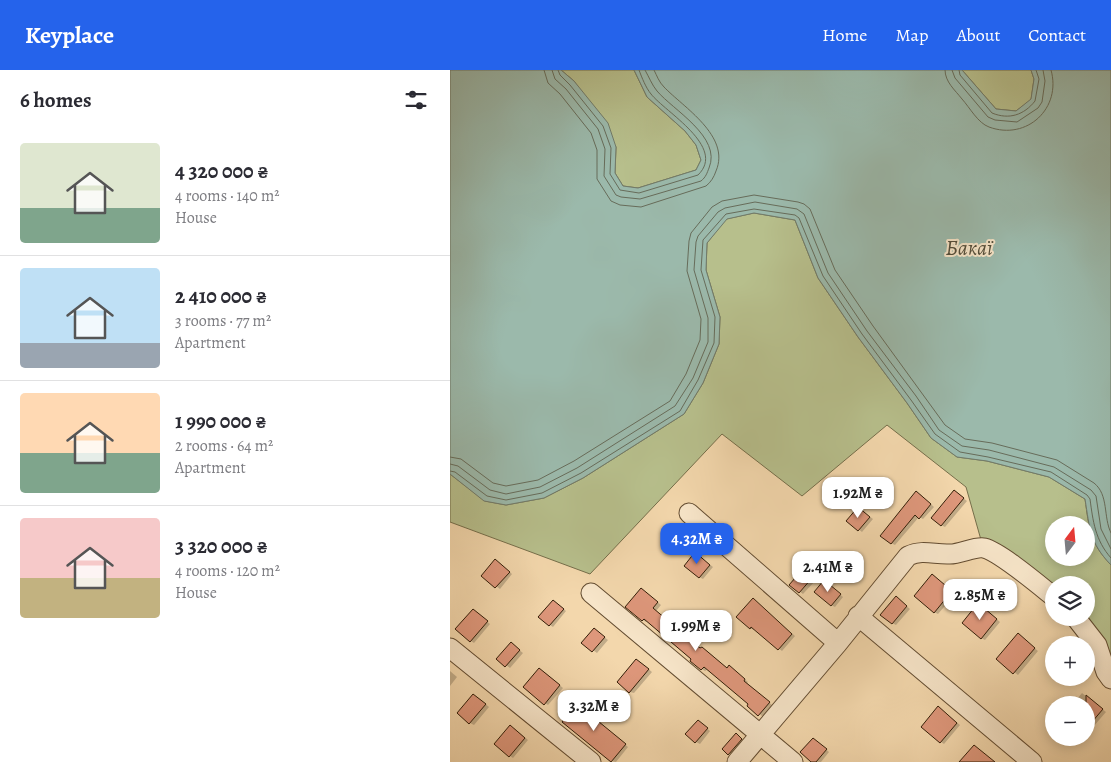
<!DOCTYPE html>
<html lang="en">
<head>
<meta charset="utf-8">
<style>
	body { margin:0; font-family:Alegreya,serif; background:#f2f2f3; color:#2b2b33; height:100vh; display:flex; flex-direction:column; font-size:19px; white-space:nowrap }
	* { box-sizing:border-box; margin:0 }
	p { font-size:16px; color:#7c7c81 }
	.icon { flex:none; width:28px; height:28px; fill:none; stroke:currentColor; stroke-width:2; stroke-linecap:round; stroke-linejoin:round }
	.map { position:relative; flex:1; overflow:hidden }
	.sheet { display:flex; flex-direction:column; background:#fff; width:450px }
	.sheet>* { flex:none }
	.needle { width:32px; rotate:16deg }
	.fabs { position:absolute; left:595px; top:446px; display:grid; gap:10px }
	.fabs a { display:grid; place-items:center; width:50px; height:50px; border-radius:50%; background:#fff; box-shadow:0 2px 12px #0003; font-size:25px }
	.price { position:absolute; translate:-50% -42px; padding:0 11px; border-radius:10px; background:#fff; color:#222; font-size:16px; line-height:32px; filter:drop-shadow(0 1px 2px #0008) }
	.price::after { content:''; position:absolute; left:50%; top:30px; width:15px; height:11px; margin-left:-8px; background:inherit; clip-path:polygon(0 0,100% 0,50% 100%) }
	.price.active { background:#2563eb; color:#fff }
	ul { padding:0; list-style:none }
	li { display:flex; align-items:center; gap:15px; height:125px; padding:0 20px }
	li+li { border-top:1px solid #e1e1e2 }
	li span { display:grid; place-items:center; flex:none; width:140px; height:100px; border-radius:5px; color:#555 }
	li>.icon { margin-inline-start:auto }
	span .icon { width:60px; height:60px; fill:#fffc; stroke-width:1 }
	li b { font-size:21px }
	h2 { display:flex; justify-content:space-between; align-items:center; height:60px; padding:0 20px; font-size:21px }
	header { display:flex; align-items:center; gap:30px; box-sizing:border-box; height:70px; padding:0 25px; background:#2563eb; color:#fff }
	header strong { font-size:24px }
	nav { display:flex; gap:28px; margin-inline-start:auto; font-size:18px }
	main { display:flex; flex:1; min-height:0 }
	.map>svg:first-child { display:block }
	.green { fill:#b7bf8c; stroke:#756e4a; fill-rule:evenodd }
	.water { fill:#9bb9ab; stroke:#717b6a }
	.shadow { fill:#0003 }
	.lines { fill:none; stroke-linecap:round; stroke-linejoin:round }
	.shore { stroke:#676c5a; stroke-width:1 }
	.building { fill:#de977b; stroke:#331e08 }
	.minor-casing { stroke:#634c31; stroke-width:21 }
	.minor { stroke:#f7e5c9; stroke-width:19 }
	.labels { text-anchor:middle; stroke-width:4; stroke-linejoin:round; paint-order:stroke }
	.water-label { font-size:21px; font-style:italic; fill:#524c39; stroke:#f7e5c9 }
</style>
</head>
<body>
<header>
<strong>Keyplace</strong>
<nav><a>Home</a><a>Map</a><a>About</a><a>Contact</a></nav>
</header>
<main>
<section class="sheet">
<h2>6 homes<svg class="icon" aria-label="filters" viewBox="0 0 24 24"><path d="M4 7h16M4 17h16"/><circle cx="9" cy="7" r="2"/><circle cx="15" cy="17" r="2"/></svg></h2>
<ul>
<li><span style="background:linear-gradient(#dfe7d0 65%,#7fa58c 0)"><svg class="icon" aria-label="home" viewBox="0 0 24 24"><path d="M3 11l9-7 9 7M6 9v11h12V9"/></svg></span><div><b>4 320 000 ₴</b><p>4 rooms · 140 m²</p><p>House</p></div></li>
<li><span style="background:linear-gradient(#bfe0f5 75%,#9aa5b1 0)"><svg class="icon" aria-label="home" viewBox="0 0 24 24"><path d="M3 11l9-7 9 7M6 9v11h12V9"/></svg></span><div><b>2 410 000 ₴</b><p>3 rooms · 77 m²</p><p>Apartment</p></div></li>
<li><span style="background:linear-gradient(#ffd9b3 60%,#7fa58c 0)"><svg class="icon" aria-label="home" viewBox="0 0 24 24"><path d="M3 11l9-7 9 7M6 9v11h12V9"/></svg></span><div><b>1 990 000 ₴</b><p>2 rooms · 64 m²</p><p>Apartment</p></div></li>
<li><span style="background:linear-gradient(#f6c9c9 60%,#c2b280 0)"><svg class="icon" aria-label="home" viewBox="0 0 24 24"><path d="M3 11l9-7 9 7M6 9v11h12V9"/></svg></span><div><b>3 320 000 ₴</b><p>4 rooms · 120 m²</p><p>House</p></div></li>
</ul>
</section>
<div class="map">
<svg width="661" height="692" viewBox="0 0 661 692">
	<rect width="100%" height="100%" fill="#f3d7ac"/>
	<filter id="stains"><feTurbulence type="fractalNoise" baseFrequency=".004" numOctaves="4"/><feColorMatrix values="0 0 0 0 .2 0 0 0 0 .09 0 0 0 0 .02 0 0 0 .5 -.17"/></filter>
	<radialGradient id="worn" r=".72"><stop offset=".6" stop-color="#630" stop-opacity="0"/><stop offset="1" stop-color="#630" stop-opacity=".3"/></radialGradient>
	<path class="green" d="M 111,0 L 184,0 L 197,27 L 235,61 L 246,75 L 251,90 L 246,100 L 188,118 L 173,116 L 165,103 L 166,77 L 124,11 Z
		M 512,0 L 581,0 L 584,9 L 581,30 L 566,41 L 546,39 Z
		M 304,143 L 345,150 L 368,208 L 408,267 L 457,333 L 481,368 L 507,387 L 537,391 L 599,407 L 635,429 C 639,458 640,473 661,495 L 661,609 L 636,548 L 636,515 L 604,515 L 533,477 L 516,417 L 437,355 L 352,426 L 272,364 L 140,504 L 0,452 L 0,404 L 35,431 L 56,435 L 94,428 L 133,408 L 234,344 L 253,313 L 269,274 L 270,247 L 256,200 L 257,173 L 276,149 ZM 604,455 L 636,455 L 636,488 L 604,488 Z"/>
	<path class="water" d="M 0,0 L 111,0 L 124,11 L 158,53 L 166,77 L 165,103 L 173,116 L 188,118 L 246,100 L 251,90 L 246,75 L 235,61 L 197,27 L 184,0 L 512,0 L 546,39 L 566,41 L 581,29 L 584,9 L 581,0 L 661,0 L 661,495 C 639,472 640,459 635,429 L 599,407 L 537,391 L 507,387 L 481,368 L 457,333 L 408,267 L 368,208 L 345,150 L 304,143 L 277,149 L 257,173 L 256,200 L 270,247 L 269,274 L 253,313 L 234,344 L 133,408 L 94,428 L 56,435 L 34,431 L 0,404 Z"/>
	<path class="shadow" d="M 470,424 L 484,437 L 473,449 L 469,447 L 445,475 L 441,473 Z
		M 508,424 L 517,431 L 495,457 L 491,455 Z
		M 412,441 L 423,449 L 412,462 L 398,451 Z
		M 249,486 L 263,497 L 253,509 L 249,507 Z
		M 49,493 L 62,504 L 50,519 L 33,506 Z
		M 356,503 L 365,511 L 353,524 L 341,515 Z
		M 486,508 L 505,524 L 488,544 L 484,542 Z
		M 378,514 L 393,527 L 385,537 L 381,535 Z
		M 195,522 L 211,535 L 206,541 L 251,579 L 256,580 L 278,599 L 283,599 L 298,612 L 297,613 L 322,635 L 313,647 L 258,599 L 255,601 L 252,599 L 242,591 L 243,589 L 197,551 L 196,552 L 193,550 Z
		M 449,530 L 460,539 L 446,555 L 442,553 Z
		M 306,532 L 345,566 L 332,581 L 305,559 L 304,560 L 300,558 Z
		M 106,533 L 116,541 L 103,557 L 100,555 Z
		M 532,537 L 550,552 L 535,570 L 531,568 Z
		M 26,542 L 40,554 L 24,573 L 21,571 Z
		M 147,561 L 158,570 L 147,583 L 133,573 Z
		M 571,567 L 588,581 L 568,605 L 548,589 Z
		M 64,576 L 73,583 L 60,598 L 48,589 Z
		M 190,592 L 202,602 L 184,623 L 180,622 Z
		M 0,601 L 7,607 L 0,616 Z
		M 93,601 L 113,618 L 98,635 L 95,633 Z
		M 632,623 L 656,642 L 637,664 L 636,635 L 622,635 Z
		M 27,627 L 39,637 L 24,655 L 20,653 Z
		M 133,636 L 147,648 L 146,650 L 178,677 L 166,692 L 161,691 Z
		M 492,640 L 510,655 L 494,674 L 491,672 Z
		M 251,653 L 260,661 L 250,674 L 246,672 Z
		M 64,658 L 78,670 L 63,688 L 60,686 Z
		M 289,667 L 295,671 L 283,686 L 274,679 Z
		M 366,671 L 379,682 L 371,692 L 363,692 Z"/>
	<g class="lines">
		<path class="shore" d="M 94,0 L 98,13 L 110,24 L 141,63 L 147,80 L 147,109 L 161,131 L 170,135 L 191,137 L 256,116 C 261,112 264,107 266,101 C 281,66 233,37 214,17 C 209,12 207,6 204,0
			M 102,0 L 105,9 L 116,19 L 148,59 L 155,79 L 154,106 L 166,125 L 171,127 L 190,129 L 251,111 C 256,107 257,103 259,98 C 272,67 223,40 207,21 C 202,15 199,7 195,0
			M 108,0 L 110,5 L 120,15 L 153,56 L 161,78 L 160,104 L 170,120 L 189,123 L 248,105 C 277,77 215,42 201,24 C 196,18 192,8 189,0
			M 495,0 C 495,12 505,20 512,29 C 520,38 528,53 539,57 C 577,71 612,38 601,0
			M 502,0 L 505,8 L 538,47 L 545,50 L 567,52 L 588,38 L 592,32 L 595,11 L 593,0
			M 509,0 L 510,5 L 542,43 C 559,50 574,45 585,31 L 589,9 L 586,0
			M 0,387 L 11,389 L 43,413 L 56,416 L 88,410 L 124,391 L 220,331 L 236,304 L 250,270 L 251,249 L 237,201 L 239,171 L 241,163 L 262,137 L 272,131 L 304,125 L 348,132 L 354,134 L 360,139 L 385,200 L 423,256 L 495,355 L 515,369 L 542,373 L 607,390 L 644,413 C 659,425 653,447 661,463
			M 0,394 L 8,396 L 40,420 L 56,424 L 90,417 L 127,398 L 225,336 L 243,308 L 258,272 L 258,248 L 244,200 L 246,172 L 248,166 L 268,142 L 275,138 L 305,132 L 347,139 L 354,144 L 378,203 L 417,261 L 466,326 L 489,360 L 512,376 L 539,380 L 604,397 L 641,420 L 646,426 L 651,459 L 661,479
			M 0,401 L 5,402 L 37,426 L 56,430 L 92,423 L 131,403 L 230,341 L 248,310 L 264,273 L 265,247 L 251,200 L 253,170 L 276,144 L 304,139 L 345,145 L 349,148 L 373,206 L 412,264 L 461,330 L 485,364 L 510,382 L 538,387 L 601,402 L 637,425 L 640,429 C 643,451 645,470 661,488"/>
	</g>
	<path class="building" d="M 504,420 L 514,428 L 491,456 L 481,448 Z
		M 466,421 L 481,434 L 469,449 L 465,445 L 441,474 L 430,466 Z
		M 408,437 L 420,447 L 408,461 L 396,451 Z
		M 245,482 L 260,495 L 249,508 L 234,496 Z
		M 45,489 L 60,502 L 45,518 L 31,506 Z
		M 352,500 L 362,508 L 349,523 L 339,515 Z
		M 482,504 L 502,521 L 484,543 L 464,526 Z
		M 374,510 L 391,524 L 381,536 L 364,522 Z
		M 191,518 L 208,532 L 203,538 L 250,578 L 252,577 L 277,598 L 279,595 L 295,609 L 294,611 L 320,632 L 308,646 L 297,636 L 298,634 L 254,597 L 251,600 L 240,591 L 241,589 L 194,549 L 192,551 L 175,537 Z
		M 446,526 L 457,536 L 442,554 L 430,545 Z
		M 303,528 L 342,564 L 328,580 L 301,557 L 300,559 L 286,547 Z
		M 103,530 L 114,539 L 99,556 L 88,547 Z
		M 528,533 L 547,549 L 531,569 L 512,553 Z
		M 23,539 L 38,551 L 20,572 L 5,559 Z
		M 144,558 L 155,567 L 142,582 L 131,573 Z
		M 568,563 L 585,578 L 563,604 L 546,589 Z
		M 61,572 L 70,580 L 55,597 L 46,589 Z
		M 186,589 L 199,599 L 179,623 L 167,612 Z
		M 89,598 L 110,615 L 94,635 L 73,617 Z
		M 23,624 L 36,634 L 19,654 L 7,643 Z
		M 636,625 L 653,639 L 636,659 Z
		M 129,632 L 145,645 L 143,647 L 176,674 L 161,692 L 112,652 Z
		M 488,636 L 507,653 L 490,673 L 471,657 Z
		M 248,650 L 258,658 L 245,673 L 235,664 Z
		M 60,655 L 75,668 L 59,687 L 44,674 Z
		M 286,663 L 292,669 L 278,685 L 272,679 Z
		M 363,668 L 377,679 L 366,692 L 361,692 L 350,682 Z
		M 524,675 L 545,692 L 509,692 Z"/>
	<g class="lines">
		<g class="minor-casing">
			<path id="minor" d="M 239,443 L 388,573
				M 141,523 L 343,692
				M 408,546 L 582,692
				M 626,548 L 647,575 L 656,602 L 661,609
				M 0,578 L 141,692
				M 287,692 L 388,573 L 458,486 C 473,479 485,485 500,484 C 510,484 526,476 534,478 C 550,482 589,515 604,527"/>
		</g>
		<use href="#minor" class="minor"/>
	</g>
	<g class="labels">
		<g class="water-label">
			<text x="519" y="185">Бакаї</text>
		</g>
	</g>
	<rect width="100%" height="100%" filter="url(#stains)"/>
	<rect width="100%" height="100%" fill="url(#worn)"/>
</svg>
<div class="fabs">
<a><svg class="needle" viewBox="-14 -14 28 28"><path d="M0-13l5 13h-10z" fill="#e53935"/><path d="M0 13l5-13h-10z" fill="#7c7c81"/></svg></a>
<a><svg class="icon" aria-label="layers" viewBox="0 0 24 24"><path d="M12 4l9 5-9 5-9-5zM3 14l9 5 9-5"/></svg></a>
<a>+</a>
<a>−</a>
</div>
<b class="price" style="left:408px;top:449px">1.92M ₴</b>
<b class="price active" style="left:247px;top:495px">4.32M ₴</b>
<b class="price" style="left:378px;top:523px">2.41M ₴</b>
<b class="price" style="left:530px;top:551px">2.85M ₴</b>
<b class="price" style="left:246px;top:582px">1.99M ₴</b>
<b class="price" style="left:144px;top:662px">3.32M ₴</b>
</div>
</main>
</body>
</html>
